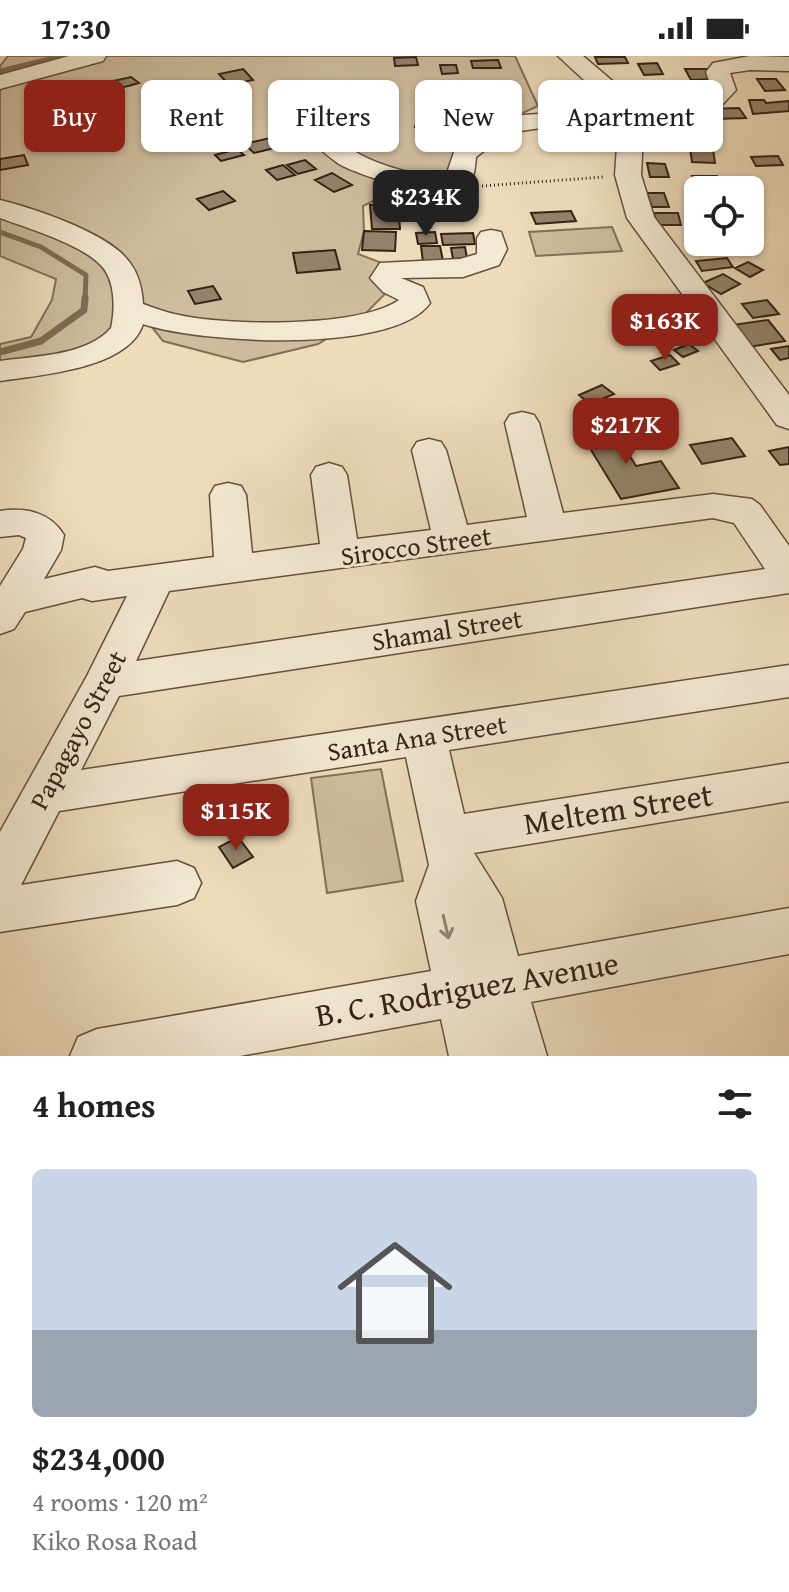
<!DOCTYPE html>
<html lang="en">
<head>
<meta charset="utf-8">
<style>
	body { margin:0; font-family:"Gentium Book Plus",serif; background:#f2f2f2; color:#222; height:100vh; display:flex; flex-direction:column; font-size:30px; white-space:nowrap }
	* { box-sizing:border-box; margin:0 }
	p { font-size:26px; color:#767676 }
	.icon { flex:none; width:44px; height:44px; fill:none; stroke:currentColor; stroke-width:2; stroke-linecap:round; stroke-linejoin:round }
	.map { position:relative; height:1000px; overflow:hidden }
	.details { display:flex; flex-direction:column; background:#fff; flex:1 }
	.details>* { flex:none }
	.top-card { position:absolute; left:24px; top:24px; width:742px; height:72px; display:flex; gap:16px }
	.tools { position:absolute; left:684px; top:120px; display:grid; gap:16px }
	.tools a { display:grid; place-items:center; width:80px; height:80px; border-radius:12px; background:#fff; box-shadow:0 2px 6px #0004; font-size:40px }
	.price { position:absolute; translate:-50% -68px; padding:0 18px; border-radius:16px; background:#8f2418; color:#fff; font-size:26px; line-height:52px; filter:drop-shadow(0 2px 4px #0008) }
	.price::after { content:''; position:absolute; left:50%; top:48px; width:24px; height:18px; margin-left:-12px; background:inherit; clip-path:polygon(0 0,100% 0,50% 100%) }
	.price.on { background:#222; color:#fff }
	ul { padding:0; list-style:none }
	li { display:grid; align-content:center; gap:16px; height:424px; padding:0 32px }
	li+li { border-top:2px solid #e0e0e0 }
	li span { display:grid; place-items:center; height:248px; border-radius:12px; color:#555 }
	li>.icon { margin-inline-start:auto }
	span .icon { width:144px; height:144px; fill:#fffc; stroke-width:1 }
	li b { font-size:34px }
	h2 { display:flex; justify-content:space-between; align-items:center; height:96px; padding:0 32px; font-size:34px }
	.pill { padding:0 28px; border-radius:12px; background:#fff; box-shadow:0 2px 6px #0004; font-size:28px; line-height:72px }
	.pill.on { background:#8f2418; color:#fff }
	.status { display:flex; justify-content:space-between; align-items:center; height:56px; padding:0 40px; background:#fff; direction:ltr }
	.status svg { height:22px; fill:currentColor }
	.map>svg:first-child { display:block }
	.green { fill:#cebc9e; stroke:#826f59; stroke-width:2 }
	.lines { fill:none; stroke-linecap:round; stroke-linejoin:round }
	.stream-far1 { stroke:#7e6b56; stroke-width:5 }
	.stream { stroke:#7e6b56; stroke-width:7 }
	.building { fill:#95826a; stroke:#352214; stroke-width:2 }
	.minor-casing { stroke:#63503e; stroke-width:3 }
	.path { stroke:#352214; stroke-width:3; stroke-dasharray:1 3; stroke-linecap:butt }
	.minor { fill:#f3e8d2; fill-rule:evenodd }
	.oneway { stroke:#948573 }
	.labels { text-anchor:middle; stroke-width:6; stroke-linejoin:round; paint-order:stroke }
	.street-label { font-size:26px; fill:#352214; stroke:#f3e8d2 }
	.near-street-label { font-size:32px; fill:#352214; stroke:#f3e8d2 }
</style>
</head>
<body>
<div class="status"><b>17:30</b><svg viewBox="0 0 49 12"><path d="M0 12V9h3v3zM5 12V6h3v6zM10 12V3h3v9zM15 12V0h3v12zM26 1h20v11H26zM47 4h2v5h-2z"/></svg></div>
<div class="map">
<svg width="789" height="1000" viewBox="0 0 789 1000">
	<rect width="100%" height="100%" fill="#eddbba"/>
	<filter id="stains"><feTurbulence type="fractalNoise" baseFrequency=".0025" numOctaves="4"/><feColorMatrix values="0 0 0 0 .2 0 0 0 0 .09 0 0 0 0 .02 0 0 0 .5 -.17"/></filter>
	<radialGradient id="worn" r=".72"><stop offset=".6" stop-color="#630" stop-opacity="0"/><stop offset="1" stop-color="#630" stop-opacity=".3"/></radialGradient>
	<path class="green" d="M 8,0 L 515,0 L 538,50 L 461,85 L 456,114 L 430,136 L 383,140 L 363,150 L 364,175 L 358,198 L 395,212 L 386,237 L 361,262 L 318,288 L 243,306 L 163,285 L 143,260 L 117,256 L 107,284 L 37,306 L 0,313 L 0,288 L 31,281 L 52,244 L 56,223 L 0,200 L 0,10 Z
		M 612,171 L 622,195 L 536,200 L 529,176 Z
		M 381,713 L 403,825 L 327,837 L 311,722 Z"/>
	<g class="lines">
		<path class="stream-far1" d="M 0,15 L 62,0
			M 0,176 L 41,191 L 86,219 L 85,244"/>
		<path class="stream" d="M 0,296 L 41,285 L 84,254 L 85,242"/>
	</g>
	<path class="building" d="M 416,1 L 418,9 L 395,10 L 394,2 Z
		M 595,1 L 625,1 L 628,7 L 598,8 Z
		M 498,4 L 501,12 L 473,12 L 471,5 Z
		M 657,7 L 663,18 L 644,19 L 638,8 Z
		M 440,9 L 456,9 L 458,17 L 442,18 Z
		M 243,13 L 253,24 L 229,29 L 219,18 Z
		M 685,13 L 708,13 L 714,23 L 691,24 Z
		M 131,21 L 139,27 L 121,32 L 113,25 Z
		M 757,23 L 776,23 L 785,34 L 765,35 Z
		M 462,25 L 464,33 L 445,34 L 443,26 Z
		M 671,27 L 679,37 L 666,38 L 658,28 Z
		M 626,28 L 643,28 L 646,33 L 652,32 L 656,40 L 626,44 L 621,32 L 628,32 Z
		M 692,32 L 695,35 L 706,34 L 712,41 L 690,47 L 678,33 Z
		M 476,40 L 482,47 L 464,49 L 459,42 Z
		M 219,42 L 228,51 L 194,59 L 186,49 Z
		M 749,44 L 764,44 L 766,47 L 789,45 L 789,55 L 753,58 Z
		M 739,52 L 746,62 L 714,63 L 708,53 Z
		M 692,56 L 698,64 L 661,66 L 656,57 Z
		M 425,59 L 435,60 L 431,72 L 415,71 L 418,62 Z
		M 274,81 L 283,90 L 254,97 L 244,88 Z
		M 690,92 L 713,93 L 715,107 L 692,106 Z
		M 237,93 L 244,99 L 221,105 L 215,99 Z
		M 24,99 L 28,109 L 0,114 L 0,103 Z
		M 778,100 L 783,109 L 756,110 L 751,101 Z
		M 305,104 L 316,113 L 298,118 L 287,109 Z
		M 647,107 L 665,108 L 669,121 L 650,121 Z
		M 283,109 L 295,119 L 277,124 L 266,114 Z
		M 332,117 L 352,129 L 334,136 L 315,124 Z
		M 692,120 L 717,120 L 722,133 L 697,133 Z
		M 223,135 L 235,145 L 209,154 L 197,143 Z
		M 647,137 L 664,137 L 669,151 L 652,151 Z
		M 398,148 L 400,173 L 372,173 L 370,149 Z
		M 571,155 L 576,165 L 536,168 L 531,157 Z
		M 654,157 L 678,157 L 681,169 L 656,169 Z
		M 364,175 L 396,176 L 395,195 L 362,194 Z
		M 435,176 L 437,187 L 418,188 L 416,177 Z
		M 473,177 L 475,188 L 443,189 L 441,178 Z
		M 421,190 L 440,190 L 443,205 L 423,206 Z
		M 465,191 L 467,202 L 453,203 L 451,192 Z
		M 335,194 L 340,213 L 297,217 L 293,197 Z
		M 727,202 L 733,211 L 702,215 L 696,205 Z
		M 748,206 L 763,214 L 750,221 L 735,212 Z
		M 723,218 L 740,228 L 721,238 L 703,227 Z
		M 213,230 L 221,243 L 195,248 L 188,235 Z
		M 767,244 L 779,258 L 753,262 L 742,248 Z
		M 768,264 L 785,285 L 749,291 L 733,269 Z
		M 689,288 L 698,295 L 683,301 L 674,294 Z
		M 789,290 L 789,302 L 780,304 L 771,293 Z
		M 670,299 L 679,308 L 660,314 L 651,305 Z
		M 602,329 L 614,338 L 590,348 L 579,339 Z
		M 611,370 L 636,410 L 661,405 L 679,432 L 621,443 L 580,376 Z
		M 732,382 L 745,400 L 702,408 L 690,389 Z
		M 789,391 L 789,408 L 780,409 L 769,395 Z
		M 238,781 L 253,801 L 233,812 L 219,791 Z"/>
	<g class="lines">
		<g class="minor-casing">
			<path id="minor" d="M 69,0 L 106,0 L 103,5 L 0,33 L 0,19 Z
				M 558,0 L 583,0 L 636,45 L 705,39 L 712,33 L 706,16 L 713,7 L 750,0 L 789,1 L 789,15 L 750,14 L 730,17 L 736,34 L 720,51 L 644,59 L 641,119 L 654,161 L 789,339 L 789,373 L 777,369 L 627,162 L 615,119 L 619,61 L 507,77 L 476,101 C 475,115 473,132 459,138 C 442,146 355,118 339,108 C 328,100 314,89 307,78 L 310,73 C 333,67 341,88 359,98 C 385,112 417,119 445,123 L 455,93 L 489,67 L 523,59 L 568,56 L 610,48 Z
				M 0,144 C 33,152 104,176 126,202 C 138,215 142,231 143,248 C 155,252 167,257 179,259 C 227,270 359,272 399,244 L 383,236 L 370,222 L 380,207 L 460,203 L 477,198 L 477,182 L 481,176 L 491,174 L 501,176 L 507,193 L 499,209 L 463,221 L 401,222 L 423,231 L 430,247 C 394,299 198,287 143,268 C 129,313 39,319 0,325 L 0,305 C 34,300 87,300 111,272 C 115,255 115,231 106,216 C 92,191 27,172 0,162 Z
				M 522,356 L 534,359 L 539,367 L 563,457 L 713,438 L 752,443 L 760,449 L 789,490 L 789,537 L 119,640 L 81,714 L 789,609 L 789,641 L 449,694 L 464,758 L 789,707 L 789,745 L 474,797 L 502,842 L 518,900 L 789,852 L 789,898 L 531,946 L 547,1000 L 449,1000 L 441,963 L 240,1000 L 70,1000 L 78,981 L 97,973 L 431,915 L 416,845 L 429,809 L 406,701 L 59,755 L 21,829 L 177,805 L 194,812 L 201,827 L 194,842 L 177,849 L 0,876 L 0,776 L 87,620 L 127,540 L 92,545 L 82,542 L 25,556 L 14,573 L 0,578 L 0,530 L 23,493 L 26,482 L 19,479 L 0,481 L 0,455 C 25,451 50,456 64,479 L 61,494 L 44,523 L 95,511 L 108,515 L 214,501 L 210,439 L 215,430 L 228,427 L 241,430 L 246,439 L 252,497 L 320,488 L 311,419 L 316,411 L 329,407 L 342,411 L 347,419 L 357,483 L 431,474 L 412,394 L 417,386 L 429,383 L 441,386 L 446,394 L 467,469 L 527,461 L 505,367 L 510,359 ZM 713,462 L 734,467 L 765,513 L 136,605 L 169,535 Z"/>
		</g>
		<path class="path" d="M 482,130 L 603,121"/>
		<use href="#minor" class="minor"/>
	</g>
	<defs><path id="oneway-shaft" d="M-6 0H5M1.5-3L5.5 0L1.5 3" fill="none" stroke-width="1.6" stroke-linecap="round" stroke-linejoin="round" transform="scale(2)"/></defs>
	<use class="oneway" href="#oneway-shaft" transform="translate(446 871) rotate(77)"/>
	<g class="labels">
		<g class="street-label">
			<text transform="translate(416 490) rotate(-8)" y="9">Sirocco Street</text>
			<text transform="translate(447 574) rotate(-9)" y="9">Shamal Street</text>
			<text transform="translate(78 674) rotate(-62)" y="9">Papagayo Street</text>
			<text transform="translate(417 682) rotate(-9)" y="9">Santa Ana Street</text>
		</g>
		<g class="near-street-label">
			<text transform="translate(618 753) rotate(-9)" y="11">Meltem Street</text>
			<text transform="translate(467 933) rotate(-10)" y="11">B. C. Rodriguez Avenue</text>
		</g>
	</g>
	<rect width="100%" height="100%" filter="url(#stains)"/>
	<rect width="100%" height="100%" fill="url(#worn)"/>
</svg>
<div class="tools">
<a><svg class="icon" aria-label="locate" viewBox="0 0 24 24"><circle cx="12" cy="12" r="6"/><path d="M12 2v4M12 18v4M2 12h4M18 12h4"/></svg></a>
</div>
<b class="price on" style="left:426px;top:182px">$234K</b>
<b class="price" style="left:665px;top:306px">$163K</b>
<b class="price" style="left:626px;top:410px">$217K</b>
<b class="price" style="left:236px;top:796px">$115K</b>
<div class="top-card">
<a class="pill on">Buy</a>
<a class="pill">Rent</a>
<a class="pill">Filters</a>
<a class="pill">New</a>
<a class="pill">Apartment</a>
</div>
</div>
<section class="details">
<h2>4 homes<svg class="icon" aria-label="filters" viewBox="0 0 24 24"><path d="M4 7h16M4 17h16"/><circle cx="9" cy="7" r="2"/><circle cx="15" cy="17" r="2"/></svg></h2>
<ul>
<li><span style="background:linear-gradient(#c9d6e8 65%,#9aa5b1 0)"><svg class="icon" aria-label="home" viewBox="0 0 24 24"><path d="M3 11l9-7 9 7M6 9v11h12V9"/></svg></span><div><b>$234,000</b><p>4 rooms · 120 m²</p><p>Kiko Rosa Road</p></div></li>
</ul>
</section>
</body>
</html>
